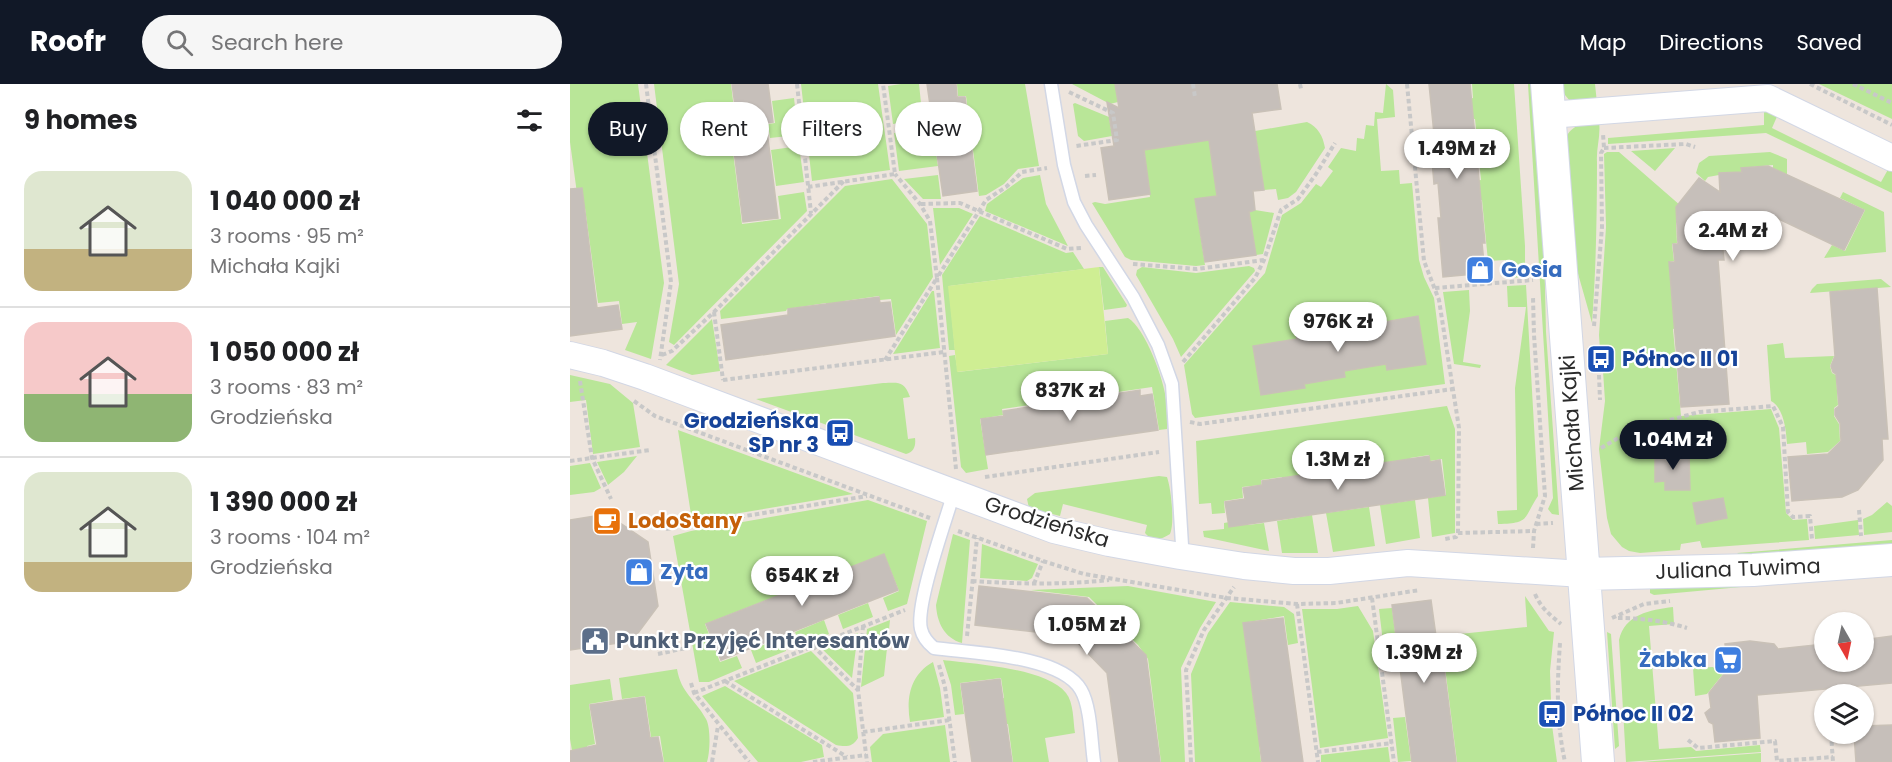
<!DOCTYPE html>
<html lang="en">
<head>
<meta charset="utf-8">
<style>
	body { margin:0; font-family:Poppins,sans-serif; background:#f6f6f6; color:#202124; height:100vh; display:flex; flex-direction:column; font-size:22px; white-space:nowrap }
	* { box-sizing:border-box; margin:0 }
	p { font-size:20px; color:#757577 }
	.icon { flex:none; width:33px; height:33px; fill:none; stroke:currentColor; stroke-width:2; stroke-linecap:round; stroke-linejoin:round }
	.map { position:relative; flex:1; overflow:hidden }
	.details { display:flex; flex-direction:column; background:#fff; width:570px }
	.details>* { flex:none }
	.banner { position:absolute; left:18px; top:18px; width:570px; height:54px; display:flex; gap:12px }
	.needle { width:39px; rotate:171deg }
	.fabs { position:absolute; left:1244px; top:528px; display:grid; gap:12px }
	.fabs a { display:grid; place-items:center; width:60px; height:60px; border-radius:50%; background:#fff; box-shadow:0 2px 4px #0004; font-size:30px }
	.price { position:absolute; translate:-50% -51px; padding:0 14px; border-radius:21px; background:#fff; color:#222; font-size:20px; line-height:39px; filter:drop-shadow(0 2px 3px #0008) }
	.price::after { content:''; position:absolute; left:50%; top:36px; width:18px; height:14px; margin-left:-9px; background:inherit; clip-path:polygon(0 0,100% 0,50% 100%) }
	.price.on { background:#111827; color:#fff }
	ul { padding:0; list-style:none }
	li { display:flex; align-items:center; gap:18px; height:150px; padding:0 24px }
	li+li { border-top:2px solid #e0e0e0 }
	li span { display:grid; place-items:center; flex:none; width:168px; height:120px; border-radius:18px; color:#555 }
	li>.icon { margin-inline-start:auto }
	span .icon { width:72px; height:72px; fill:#fffc; stroke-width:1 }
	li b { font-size:26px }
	h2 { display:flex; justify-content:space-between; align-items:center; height:72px; padding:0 24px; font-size:26px }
	.tag { padding:0 21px; border-radius:27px; background:#fff; box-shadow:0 2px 4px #0004; font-size:21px; line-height:54px }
	.tag.on { background:#111827; color:#fff }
	header { display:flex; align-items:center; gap:36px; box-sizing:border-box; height:84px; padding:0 30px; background:#111827; color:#fff }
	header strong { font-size:28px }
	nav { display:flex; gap:33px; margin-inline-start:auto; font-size:21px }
	.search { width:420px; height:54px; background:#f6f6f6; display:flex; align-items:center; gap:15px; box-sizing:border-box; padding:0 21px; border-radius:33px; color:#757577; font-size:22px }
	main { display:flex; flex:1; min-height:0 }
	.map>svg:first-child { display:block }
	.green { fill:#b9e698 }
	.pitch { fill:#cfee93 }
	.building { fill:#c6bfba; stroke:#c9c1b7; stroke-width:1.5 }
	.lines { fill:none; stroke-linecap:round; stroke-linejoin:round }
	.service-casing { stroke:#d2d7e5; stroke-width:15 }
	.minor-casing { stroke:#d2d7e5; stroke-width:28 }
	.tertiary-casing { stroke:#d2d7e5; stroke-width:34 }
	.path { stroke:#c8c8c8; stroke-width:4; stroke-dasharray:4.5 3; stroke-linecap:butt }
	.service { stroke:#fff; stroke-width:12 }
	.minor { stroke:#fff; stroke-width:26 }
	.tertiary { stroke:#fff; stroke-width:32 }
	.labels { text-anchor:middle; stroke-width:4.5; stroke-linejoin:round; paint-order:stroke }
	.shop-label { font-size:21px; font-weight:bold; fill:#366cbe; stroke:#fff; text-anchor:start }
	.transit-label { font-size:21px; font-weight:bold; fill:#164399; stroke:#fff; text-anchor:start }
	.street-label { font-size:21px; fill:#2b2b2b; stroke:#fff }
	.food-label { font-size:21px; font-weight:bold; fill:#c56008; stroke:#fff; text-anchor:start }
	.service-label { font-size:21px; font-weight:bold; fill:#4e5e75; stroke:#fff; text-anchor:start }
</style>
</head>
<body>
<header>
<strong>Roofr</strong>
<div class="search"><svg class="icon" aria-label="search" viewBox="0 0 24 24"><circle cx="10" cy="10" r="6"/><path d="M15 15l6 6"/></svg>Search here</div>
<nav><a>Map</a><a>Directions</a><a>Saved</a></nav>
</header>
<main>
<section class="details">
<h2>9 homes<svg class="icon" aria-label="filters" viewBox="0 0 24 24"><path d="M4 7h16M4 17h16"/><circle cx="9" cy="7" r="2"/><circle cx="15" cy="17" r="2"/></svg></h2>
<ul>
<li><span style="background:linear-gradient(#dfe7d0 65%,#c2b280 0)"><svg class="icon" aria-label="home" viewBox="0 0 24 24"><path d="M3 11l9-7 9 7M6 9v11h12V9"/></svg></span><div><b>1 040 000 zł</b><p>3 rooms · 95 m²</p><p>Michała Kajki</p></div></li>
<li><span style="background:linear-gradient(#f6c9c9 60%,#8fb573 0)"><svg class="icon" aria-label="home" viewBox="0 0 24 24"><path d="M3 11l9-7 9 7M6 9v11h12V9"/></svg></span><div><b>1 050 000 zł</b><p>3 rooms · 83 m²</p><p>Grodzieńska</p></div></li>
<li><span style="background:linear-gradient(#dfe7d0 75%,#c2b280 0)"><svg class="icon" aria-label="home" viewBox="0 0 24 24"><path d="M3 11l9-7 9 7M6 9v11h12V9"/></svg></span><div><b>1 390 000 zł</b><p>3 rooms · 104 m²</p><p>Grodzieńska</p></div></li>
</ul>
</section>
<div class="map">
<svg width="1322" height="678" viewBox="0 0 1322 678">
	<rect width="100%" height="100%" fill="#eee5dd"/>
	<path class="green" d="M 0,0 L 68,0 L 94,199 L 81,275 L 55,266 L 67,238 L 52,240 L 49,217 L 28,219 L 15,124 L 9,124 L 0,58 Z
		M 84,0 L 161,0 L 166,42 L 160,44 L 172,140 L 211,135 L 208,112 L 234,108 L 237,127 L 104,261 L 99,258 L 109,200 Z
		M 231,0 L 308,0 L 320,86 L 242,97 Z
		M 331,0 L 349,0 L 351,19 L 359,18 L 361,35 L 323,40 L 318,2 Z
		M 387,0 L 455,0 L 469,82 L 448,85 L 434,100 L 416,111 L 409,112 L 396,12 L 388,12 Z
		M 502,0 L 545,0 L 548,18 L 540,20 Z
		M 816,0 L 823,6 L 825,33 L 807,35 L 811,87 L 829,86 L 830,100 L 842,99 L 849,176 L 854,193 L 864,214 L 875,300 L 625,334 L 622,330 L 614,281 L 695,189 L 712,131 L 731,119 L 746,100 L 751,103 L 763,87 L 758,83 L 771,64 L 786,67 L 787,54 L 794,55 L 796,41 L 804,42 L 805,28 L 813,29 Z
		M 902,0 L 944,0 L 955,162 L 955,193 L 936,194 L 935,176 L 918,177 L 912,116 L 906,116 L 905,97 L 911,96 L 905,35 L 901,35 L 899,15 L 903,14 Z
		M 958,0 L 963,0 L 974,162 L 976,248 L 989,431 L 982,430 L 978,425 L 983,414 Z
		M 990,0 L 1025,0 L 1027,19 L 1000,17 L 995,11 Z
		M 1249,0 L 1322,0 L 1322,35 Z
		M 224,14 L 228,51 L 200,54 L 198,40 L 205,39 L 202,17 Z
		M 505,19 L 539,33 L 542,52 L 514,57 L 508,52 L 503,20 Z
		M 1194,25 L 1209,28 L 1202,44 L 1311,98 L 1320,82 L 1322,84 L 1322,109 L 1196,49 L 1038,60 L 1038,54 L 1194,41 Z
		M 1029,37 C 1031,52 1026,64 1027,78 C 1027,132 1026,185 1022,239 L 1005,179 L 994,58 C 1000,41 1012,39 1029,37 Z
		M 737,38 C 748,43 753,52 755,64 L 726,108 L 718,114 L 708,116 L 706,105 L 694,106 L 685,47 Z
		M 362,44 L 368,82 L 329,87 L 324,49 Z
		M 639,56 L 647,112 L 625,115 L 635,181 L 626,182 L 561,176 L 555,173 L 522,119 L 525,118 L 535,120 L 580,113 L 574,66 Z
		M 229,62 L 234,98 L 206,102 L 201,66 Z
		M 1105,64 L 1085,87 L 1061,67 Z
		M 1037,68 L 1049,68 L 1111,122 L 1109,138 L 1106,139 L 1107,159 L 1102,160 L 1104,177 L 1099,178 L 1102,216 L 1105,216 L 1108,244 L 1103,245 L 1111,332 L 1201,325 L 1209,344 L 1216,429 L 1223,436 L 1237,435 L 1239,456 L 1132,464 L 1130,457 L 1111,460 L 1110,466 L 1070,469 L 1059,467 L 1052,463 L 1041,450 L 1037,434 L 1029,365 L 1035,317 L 1033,287 L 1037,286 L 1035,266 L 1030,266 L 1029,251 L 1036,143 L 1034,70 Z
		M 1200,68 L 1217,75 L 1217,91 L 1203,85 L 1203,81 L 1171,84 L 1171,88 L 1149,89 L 1149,91 L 1138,93 L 1135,97 L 1126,89 L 1129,79 L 1139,72 Z
		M 368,91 L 371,115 L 353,115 L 334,95 Z
		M 470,91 L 476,120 L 498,162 L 415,127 L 417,120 L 453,94 Z
		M 322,95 L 357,140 L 363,193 L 326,251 L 321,215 L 310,216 L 309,212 L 274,217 L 274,220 L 257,223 L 256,219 L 217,225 L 216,227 L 151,235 L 150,227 L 275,102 Z
		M 1273,108 L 1314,128 L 1316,168 L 1254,174 L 1262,161 L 1275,167 L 1295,126 L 1270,114 Z
		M 363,124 L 389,124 L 403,130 L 370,181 Z
		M 685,126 L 704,129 L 693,170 L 686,171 L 679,128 Z
		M 410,132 L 496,169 L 503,168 L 514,185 L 379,202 L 385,266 L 379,266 L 372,191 Z
		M 679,182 L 684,184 L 685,187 L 611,273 L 603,255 L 566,191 L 567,186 L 572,183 L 626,189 Z
		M 529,183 L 533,183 L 557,221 L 556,223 L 534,226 Z
		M 1311,195 L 1321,203 L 1240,209 L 1242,205 L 1247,200 Z
		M 956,201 L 968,412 C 953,435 960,439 928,440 L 927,427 L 947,426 L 945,304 L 956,223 L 938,223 L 937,202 Z
		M 899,206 L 900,227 L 893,278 L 911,281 L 910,284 L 884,280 L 873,208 Z
		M 362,207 L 364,207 L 370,264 L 323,270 Z
		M 558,234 C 575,244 594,295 596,316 C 598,325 597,335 597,345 L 589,346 L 582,303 L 432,325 L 433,331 L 410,335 L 418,385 L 396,389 L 391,383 L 379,272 L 385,271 L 388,288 L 538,270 L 535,237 Z
		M 142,235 L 150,287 L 122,291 L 96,281 Z
		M 1213,259 L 1215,274 L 1264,272 L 1260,282 L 1262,289 L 1266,291 L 1268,321 L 1264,324 L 1264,332 L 1269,340 L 1270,357 L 1258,368 L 1237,370 L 1236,358 L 1217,360 C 1216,346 1214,324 1201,317 L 1197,261 Z
		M 0,291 L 40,300 L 63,319 L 70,363 L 23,370 L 16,316 L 0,318 Z
		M 313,299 C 328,299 334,296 340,313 L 333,314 L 338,355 L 345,354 C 346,362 344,368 336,370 L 186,315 Z
		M 877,322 L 885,345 L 885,449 L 862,453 L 858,414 L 876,411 L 872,375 L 860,377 L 859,371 L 840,374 L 840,380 L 814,384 L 813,378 L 774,384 L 775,389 L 760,392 L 758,386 L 738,389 L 738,394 L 713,398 L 712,393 L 691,396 L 691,401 L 672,403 L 673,414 L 654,417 L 655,429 L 642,430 L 641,419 L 629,420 L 626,357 Z
		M 108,346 L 283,410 L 122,437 Z
		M 67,372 L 54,388 L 38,401 L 27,378 Z
		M 20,379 L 31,404 L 24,408 L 0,411 L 0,382 Z
		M 589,392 L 597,393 C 601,404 605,439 600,450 C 591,456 582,458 575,449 L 577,441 L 493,420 L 490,432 L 459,424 L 457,415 L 465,409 Z
		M 298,416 L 357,437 L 337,520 L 318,527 L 313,514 L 329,507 L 314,470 L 135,540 L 150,578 L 167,572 L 172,584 L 139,598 L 129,598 L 103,452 L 121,447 Z
		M 845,416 L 850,454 L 816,460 L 810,421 Z
		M 1317,418 L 1322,422 L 1322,448 L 1294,451 L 1293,435 L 1302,431 Z
		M 799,423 L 805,462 L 763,468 L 756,429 Z
		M 742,431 L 748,469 L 712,469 L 707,437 Z
		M 677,435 L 678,441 L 694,439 L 699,467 L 634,453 L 633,447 L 654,445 L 654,439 Z
		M 1288,436 L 1289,451 L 1245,455 L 1244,442 Z
		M 383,450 L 400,456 L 392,559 C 374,554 367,538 366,521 Z
		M 1322,456 L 1322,462 L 1172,472 L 1167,469 Z
		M 412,460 L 468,480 L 462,494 L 457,497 L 410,494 Z
		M 1171,501 L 1171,503 L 1084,511 L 1080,509 L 1080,503 Z
		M 558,502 L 646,518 L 630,544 L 611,584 L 615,678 L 591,678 L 578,575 L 568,561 L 519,513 L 460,506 Z
		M 955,512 L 979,547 L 984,548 L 980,587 L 981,617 L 974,619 L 976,641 L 982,641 L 987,678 L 887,678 L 871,552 L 957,543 Z
		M 660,518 L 714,523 L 724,530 L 728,559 L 718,561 L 714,532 L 673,539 L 687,643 L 692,643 L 694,659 L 689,660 L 691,678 L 625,678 L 621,590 L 638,549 Z
		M 298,519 L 303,533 L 273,545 L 268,531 Z
		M 788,522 L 803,547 L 818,654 L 750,664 L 732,525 L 767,525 Z
		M 1103,523 L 1104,540 L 1079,542 L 1089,665 L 1121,663 L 1126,667 L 1190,661 L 1191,668 L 1056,678 L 1049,556 C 1055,530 1080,526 1103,523 Z
		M 822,524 L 828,573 L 815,575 L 809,525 Z
		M 254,536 L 259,550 L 230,561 L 225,548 Z
		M 320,536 L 314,592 L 291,603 L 297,545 Z
		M 1037,548 L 1041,550 L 1049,662 L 1045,665 Z
		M 288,549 L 282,594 L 250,563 Z
		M 211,554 L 216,567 L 186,579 L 181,566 Z
		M 241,567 L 283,609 L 288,654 C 283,663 276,663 266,661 L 164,597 Z
		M 373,576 C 404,580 476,584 496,609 C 504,619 503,637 505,649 L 475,654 L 479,678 L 443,678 L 438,640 L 433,640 L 430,615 L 434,614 L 431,594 L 390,599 L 394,630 L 385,631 L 381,601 Z
		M 363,578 L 370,604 L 374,633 L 340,638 C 336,614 340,591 363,578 Z
		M 1143,583 L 1153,590 L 1137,610 L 1125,612 L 1123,584 Z
		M 107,585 C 111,609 125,615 136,635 C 141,644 140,668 137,678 L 94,678 L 90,652 L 81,653 L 75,612 L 52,615 L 49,594 Z
		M 40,595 L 43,616 L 19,620 L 25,660 L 17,662 L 19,678 L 4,678 L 0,655 L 0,601 Z
		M 155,602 L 252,661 L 254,673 L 231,678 L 188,678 L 132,612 Z
		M 835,633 L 841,677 L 828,678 L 823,634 Z
		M 375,641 L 380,678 L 302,678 L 300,663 L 313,650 Z
		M 818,663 L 820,678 L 751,678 L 751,671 Z
		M 1191,669 L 1191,678 L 1071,678 Z"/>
	<path class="pitch" d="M 529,183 L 538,270 L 387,288 L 378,202 Z"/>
	<path class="building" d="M 162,0 L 198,0 L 203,38 L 196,39 L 208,134 L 173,138 L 161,43 L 168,43 Z
		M 357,0 L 386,0 L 387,13 L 395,13 L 407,107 L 373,112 Z
		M 545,0 L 707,0 L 711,25 L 682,29 L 694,106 L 683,107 L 685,126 L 679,128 L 686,171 L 635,178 L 625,115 L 647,112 L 639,56 L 574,66 L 580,110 L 539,116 L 531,64 L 544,62 L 537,18 L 549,24 Z
		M 859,0 L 900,0 L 915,159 L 912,159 L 915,189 L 873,193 L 868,134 L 871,134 L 868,99 L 864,100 L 860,51 L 864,50 Z
		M 1198,82 L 1294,126 L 1274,166 L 1196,129 L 1149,132 L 1154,176 L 1148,176 L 1159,320 L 1111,323 L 1099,178 L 1105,178 L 1103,160 L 1108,160 L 1106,123 L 1129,94 L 1150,108 L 1149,89 L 1172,88 L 1171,84 Z
		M 12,104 L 27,224 L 48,221 L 52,245 L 0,252 L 0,105 Z
		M 1307,204 L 1318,355 L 1312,355 L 1313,376 L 1288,406 L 1272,413 L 1222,417 L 1218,373 L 1258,370 L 1271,357 L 1270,339 L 1265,331 L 1265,325 L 1269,322 L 1266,290 L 1263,288 L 1261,282 L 1265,272 L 1260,208 Z
		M 309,213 L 310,219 L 320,218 L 325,252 L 156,276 L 151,241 L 218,231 L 218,225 Z
		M 848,232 L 856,280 L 817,286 L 816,280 L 774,287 L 775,293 L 734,300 L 735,304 L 691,311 L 683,262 L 727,255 L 726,250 L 767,243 L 767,240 L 809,234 L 809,239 Z
		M 570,306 L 570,312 L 582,310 L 588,346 L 416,371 L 411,335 L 434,332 L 433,327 Z
		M 1085,370 L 1119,370 L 1120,406 L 1095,406 L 1095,397 L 1085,398 Z
		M 859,372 L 860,378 L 870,376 L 875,411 L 659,443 L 655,418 L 675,415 L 673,404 L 692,401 L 692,397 Z
		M 1153,414 L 1157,434 L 1127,440 L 1123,419 Z
		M 37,430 L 78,458 L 88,522 L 62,557 L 0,566 L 0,436 Z
		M 314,470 L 328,506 L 151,576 L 136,540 Z
		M 409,502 L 517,514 L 576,571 L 590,678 L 549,678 L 537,589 L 501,552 L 405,541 Z
		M 861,516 L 866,552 L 870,552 L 886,678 L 842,678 L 822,521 Z
		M 713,534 L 733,678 L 692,678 L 673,539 Z
		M 1322,552 L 1322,599 L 1187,611 L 1190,654 L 1145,658 L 1143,640 L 1139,638 L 1135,629 L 1141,624 L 1139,609 L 1155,589 L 1145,581 L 1156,569 L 1155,560 L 1180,557 L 1204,560 L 1208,565 L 1254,560 L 1254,578 L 1293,578 L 1293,556 Z
		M 430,595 L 442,678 L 402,678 L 391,600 Z
		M 74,613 L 80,654 L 88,653 L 93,678 L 0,678 L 0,667 L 27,661 L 20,621 Z
		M 1322,641 L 1322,678 L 1286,678 L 1284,650 L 1293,650 L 1293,642 Z"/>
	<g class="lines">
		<g class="service-casing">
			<path id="service" d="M 481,0 L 494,81 L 504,118 L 516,141 L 563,213 L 588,261 L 602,300 L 612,461 L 610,472
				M 384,408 C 376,436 345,521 351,545 C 353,554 358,559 364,564 C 401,569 491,571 511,606 C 521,623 521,658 524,678"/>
		</g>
		<g class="minor-casing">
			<path id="minor" d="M 979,31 L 1198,14 L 1322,74
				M 0,271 L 33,279 L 75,293 L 484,446 L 539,459 L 610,472 L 674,482 L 724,487 L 759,487 L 838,479 L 1013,490"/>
		</g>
		<g class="tertiary-casing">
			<path id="tertiary" d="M 977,0 L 1028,678
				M 1013,490 L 1183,486 L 1322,476"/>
		</g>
		<path class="path" d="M 76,0 L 101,198 L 90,276
			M 227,0 L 241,129
			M 623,0 L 625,13
			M 730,0 L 731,5
			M 837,0 L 854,177 L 869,216 L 889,344 L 888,449 L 886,453 L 875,455
			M 1240,0 L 1322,41
			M 1283,0 L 1322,19
			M 499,8 L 543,29 L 547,56 L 506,62
			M 1034,64 L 1116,60 L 1125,63
			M 515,92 L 526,91
			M 238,103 L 325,90 L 313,0
			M 351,120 L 390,119 L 497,165 L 511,164
			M 563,180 L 627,185 L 694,176
			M 865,204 L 963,196
			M 144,228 L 153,296
			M 1024,242 L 1032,143 L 1031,69 L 1034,64 L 1033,50
			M 92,271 L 102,267 L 144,228 L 274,97
			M 315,276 L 367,194 L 360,137 L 350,120 L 325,90
			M 613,278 L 685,194 L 694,176 L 711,126 L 728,115 L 746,90 L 765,59
			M 1029,291 L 1030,316
			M 153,296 L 374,268
			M 10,297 L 22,374 L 41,415
			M 64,317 L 85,332 L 360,434
			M 620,338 L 630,340 L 883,305
			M 1031,364 L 1060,347 L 1129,328 L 1203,322 L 1213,343 L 1218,428 L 1223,433 L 1240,432 L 1242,455
			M 0,377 L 80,366
			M 386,385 L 367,194 L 416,116 L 436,103 L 452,88 L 477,84
			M 415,393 L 589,368
			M 1289,426 L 1291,452
			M 966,440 L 983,439
			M 96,445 L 297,412
			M 388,447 L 473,477 L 514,490 L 657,514 L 727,520 L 766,519 L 850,506
			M 888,449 L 964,447
			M 963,464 L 964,447 L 975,412 L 964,251 L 963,213
			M 402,497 C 448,500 493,501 539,496
			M 464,500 L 473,477
			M 965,510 C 971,524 980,531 991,540
			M 802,514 L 824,678
			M 727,520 L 748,678
			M 1042,534 L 1074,520 L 1100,517
			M 1048,534 C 1072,534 1094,537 1117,544
			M 397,552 L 407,454
			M 990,559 C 987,602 986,636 995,678
			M 243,562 L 288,606 L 297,678
			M 88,570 L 116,564
			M 369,581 L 375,603 L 385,678
			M 155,597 L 277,673
			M 121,599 L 124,609 L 179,678
			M 288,606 L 293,542
			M 124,609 L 335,526
			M 293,648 L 380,636
			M 1261,650 L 1263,678
			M 1118,656 L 1128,664 L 1205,657 L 1207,677 L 1263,673
			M 747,668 L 822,659
			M 142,678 L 148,642
			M 243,678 L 296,671
			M 621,678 L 616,586 L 634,546 L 664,503"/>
		<use href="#service" class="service"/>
		<use href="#minor" class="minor"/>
		<use href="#tertiary" class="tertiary"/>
	</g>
	<defs>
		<g id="shop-square" transform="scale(1.5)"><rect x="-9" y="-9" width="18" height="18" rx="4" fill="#3f7fe0" stroke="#fff"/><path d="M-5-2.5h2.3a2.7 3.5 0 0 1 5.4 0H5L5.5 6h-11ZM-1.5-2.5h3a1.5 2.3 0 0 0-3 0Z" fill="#fff"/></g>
		<g id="bus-square" transform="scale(1.5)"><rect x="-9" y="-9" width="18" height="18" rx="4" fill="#1a4fb4" stroke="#fff"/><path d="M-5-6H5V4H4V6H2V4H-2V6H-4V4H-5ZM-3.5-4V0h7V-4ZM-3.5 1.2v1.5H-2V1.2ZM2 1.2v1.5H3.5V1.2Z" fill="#fff"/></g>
		<g id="cafe-square" transform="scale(1.5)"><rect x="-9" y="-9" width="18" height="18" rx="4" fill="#e8710a" stroke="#fff"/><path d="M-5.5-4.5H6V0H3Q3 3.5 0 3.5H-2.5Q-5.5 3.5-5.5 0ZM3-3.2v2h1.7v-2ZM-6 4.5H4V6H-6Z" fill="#fff"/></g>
		<g id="civic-square" transform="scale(1.5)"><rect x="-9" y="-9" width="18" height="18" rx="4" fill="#5c6f8a" stroke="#fff"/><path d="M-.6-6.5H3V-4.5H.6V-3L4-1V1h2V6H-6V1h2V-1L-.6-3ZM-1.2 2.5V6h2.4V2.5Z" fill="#fff"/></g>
		<g id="supermarket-square" transform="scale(1.5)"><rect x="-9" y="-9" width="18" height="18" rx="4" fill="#3f7fe0" stroke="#fff"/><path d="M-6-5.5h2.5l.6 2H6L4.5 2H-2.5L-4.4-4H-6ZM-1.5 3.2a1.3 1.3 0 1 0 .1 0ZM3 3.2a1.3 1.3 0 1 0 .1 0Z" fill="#fff"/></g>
	</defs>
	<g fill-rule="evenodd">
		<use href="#shop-square" x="910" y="186"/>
		<use href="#bus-square" x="1031" y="275"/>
		<use href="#bus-square" x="270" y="349"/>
		<use href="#cafe-square" x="37" y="437"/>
		<use href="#shop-square" x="69" y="488"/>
		<use href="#civic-square" x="25" y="557"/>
		<use href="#supermarket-square" x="1158" y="576"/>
		<use href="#bus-square" x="982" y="630"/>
	</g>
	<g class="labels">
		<g class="shop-label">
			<text x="931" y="193">Gosia</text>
			<text x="90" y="495">Zyta</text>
			<text x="1137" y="583" text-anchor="end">Żabka</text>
		</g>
		<g class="transit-label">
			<text x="1052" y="282">Północ II 01</text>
			<text x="249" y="344" text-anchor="end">Grodzieńska<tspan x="249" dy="24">SP nr 3</tspan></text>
			<text x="1003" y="637">Północ II 02</text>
		</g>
		<g class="street-label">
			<text transform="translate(1002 339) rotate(-94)" y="7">Michała Kajki</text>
			<text transform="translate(477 438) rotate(17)" y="7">Grodzieńska</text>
			<text transform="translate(1168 485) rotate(-2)" y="7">Juliana Tuwima</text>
		</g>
		<g class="food-label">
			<text x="58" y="444">LodoStany</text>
		</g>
		<g class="service-label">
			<text x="46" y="564">Punkt Przyjęć Interesantów</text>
		</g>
	</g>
</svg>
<div class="fabs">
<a><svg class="needle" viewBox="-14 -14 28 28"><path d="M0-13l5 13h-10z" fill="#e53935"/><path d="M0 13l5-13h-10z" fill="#757577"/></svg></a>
<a><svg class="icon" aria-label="layers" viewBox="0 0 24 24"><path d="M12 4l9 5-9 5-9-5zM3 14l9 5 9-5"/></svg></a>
</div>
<b class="price" style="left:887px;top:96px">1.49M zł</b>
<b class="price" style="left:1163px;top:178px">2.4M zł</b>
<b class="price" style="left:768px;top:269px">976K zł</b>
<b class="price" style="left:500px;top:338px">837K zł</b>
<b class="price on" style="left:1103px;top:387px">1.04M zł</b>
<b class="price" style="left:768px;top:407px">1.3M zł</b>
<b class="price" style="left:232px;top:523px">654K zł</b>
<b class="price" style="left:517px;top:572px">1.05M zł</b>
<b class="price" style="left:854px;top:600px">1.39M zł</b>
<div class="banner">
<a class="tag on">Buy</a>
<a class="tag">Rent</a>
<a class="tag">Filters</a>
<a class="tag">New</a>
</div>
</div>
</main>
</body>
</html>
